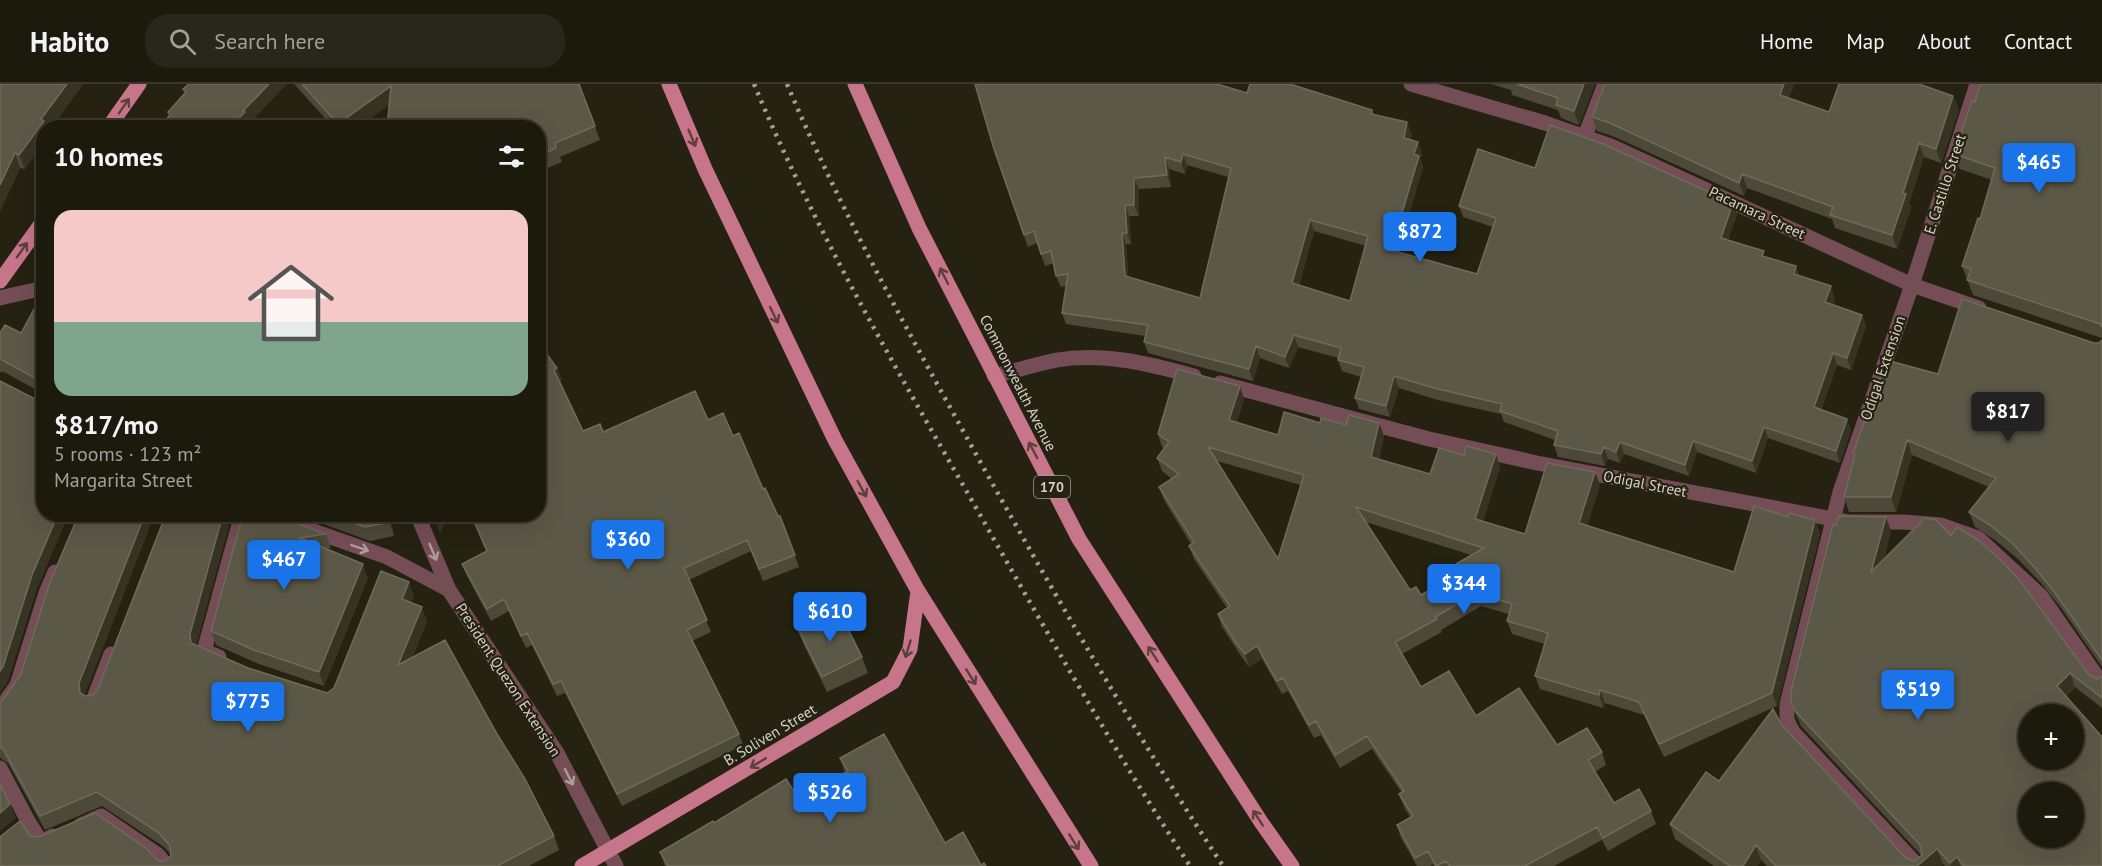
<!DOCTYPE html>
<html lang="en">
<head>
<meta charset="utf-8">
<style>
	body { margin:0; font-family:"PT Sans",sans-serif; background:#29271b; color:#f1f3f6; height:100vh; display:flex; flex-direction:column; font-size:22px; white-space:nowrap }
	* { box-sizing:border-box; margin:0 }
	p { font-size:20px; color:#a0a19d }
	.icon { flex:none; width:33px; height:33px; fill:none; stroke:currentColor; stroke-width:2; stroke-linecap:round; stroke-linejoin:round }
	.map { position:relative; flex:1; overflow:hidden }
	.drawer { position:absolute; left:36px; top:36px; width:510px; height:402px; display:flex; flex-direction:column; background:#1c1a0d; border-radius:24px; box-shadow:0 6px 24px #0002,0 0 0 2px #3a382e }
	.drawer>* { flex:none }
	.buttons { position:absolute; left:2018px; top:620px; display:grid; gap:12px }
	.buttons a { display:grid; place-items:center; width:66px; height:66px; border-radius:50%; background:#1c1a0d; box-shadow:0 6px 24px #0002,0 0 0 2px #3a382e; font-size:30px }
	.price { position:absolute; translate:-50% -51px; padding:0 14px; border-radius:6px; background:#1a73e8; color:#fff; font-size:20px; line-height:39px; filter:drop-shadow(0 2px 3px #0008) }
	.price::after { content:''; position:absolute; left:50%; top:36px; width:18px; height:14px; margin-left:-9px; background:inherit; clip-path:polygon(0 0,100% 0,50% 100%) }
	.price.selected { background:#222; color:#fff }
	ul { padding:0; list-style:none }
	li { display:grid; align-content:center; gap:12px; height:318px; padding:0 18px }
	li+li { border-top:2px solid #3a382e }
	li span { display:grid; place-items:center; height:186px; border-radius:18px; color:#555 }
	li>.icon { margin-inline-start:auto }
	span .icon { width:108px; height:108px; fill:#fffc; stroke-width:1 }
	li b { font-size:26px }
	h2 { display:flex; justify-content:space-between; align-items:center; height:72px; padding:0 18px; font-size:26px }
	header { display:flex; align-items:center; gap:36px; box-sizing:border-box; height:84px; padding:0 30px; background:#1c1a0d; border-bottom:2px solid #3a382e }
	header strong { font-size:28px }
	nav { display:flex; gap:33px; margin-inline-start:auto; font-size:21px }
	.search { width:420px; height:54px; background:#29271b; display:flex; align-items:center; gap:15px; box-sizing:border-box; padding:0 21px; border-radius:24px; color:#a0a19d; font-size:22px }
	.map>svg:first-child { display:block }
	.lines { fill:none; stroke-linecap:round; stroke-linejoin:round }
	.minor { stroke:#754d57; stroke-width:15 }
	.major { stroke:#c7758b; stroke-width:15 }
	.rail { stroke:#a3a093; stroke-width:4.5; stroke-dasharray:3 6; stroke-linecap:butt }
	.wall { fill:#4d4938; fill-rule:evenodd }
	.shaded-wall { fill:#373322 }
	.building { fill:#5c5847; stroke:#6f6b5b; stroke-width:1.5; fill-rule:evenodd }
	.oneway { stroke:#5e3f3c }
	.oneway2 { stroke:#af9d9a }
	.labels { text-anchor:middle; stroke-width:4.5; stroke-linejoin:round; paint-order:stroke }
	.shield { fill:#262211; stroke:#a09d90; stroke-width:1.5 }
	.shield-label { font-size:14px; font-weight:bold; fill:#d5d2c7 }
	.street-label { font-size:15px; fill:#d5d2c7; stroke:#262211 }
</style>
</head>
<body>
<header>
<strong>Habito</strong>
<div class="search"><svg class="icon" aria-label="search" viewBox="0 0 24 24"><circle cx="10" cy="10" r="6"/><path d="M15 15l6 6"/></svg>Search here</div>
<nav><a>Home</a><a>Map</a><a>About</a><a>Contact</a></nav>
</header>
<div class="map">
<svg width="2102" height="782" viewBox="0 0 2102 782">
	<rect width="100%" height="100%" fill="#262211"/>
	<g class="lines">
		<path class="minor" d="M 1411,0 L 1545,39 L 1611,62 L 1912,201 L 1979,224
			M 1585,52 L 1605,0
			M 0,214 L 44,204
			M 994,292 C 1015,287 1036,280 1057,276 C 1103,268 1150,280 1194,292
			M 1220,299 L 1429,355 L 1537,379 L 1849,438 L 1903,438 L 1941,441 L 1978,454 L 2041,512 L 2102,600
			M 417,430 L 449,506
			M 308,445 L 387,473 L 449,506 L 557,669 L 616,782
			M 219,573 L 204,567 L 242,430
			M 93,617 L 111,570
			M 0,625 L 17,601 L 46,509 L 55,488
			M 0,684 L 28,737 L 41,758 L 53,752
			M 81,741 L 101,732 L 158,771 L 167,782
			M 1918,782 L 1793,648 L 1787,636 L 1787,620 L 1840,408 L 1912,201 L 1977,0"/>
		<path class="major" d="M 669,0 L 705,85 L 835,356 L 918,507 L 1091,782
			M 855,0 L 919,144 L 1079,455 L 1261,738 L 1292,782
			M 108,44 L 139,0
			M 0,197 L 44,136
			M 582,782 L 893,598 L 910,565 L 918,507"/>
		<path class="rail" d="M 754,0 C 812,139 888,271 963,401 C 1036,529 1109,659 1190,782
			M 787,0 C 840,125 906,244 972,363 C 1051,505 1133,646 1223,782"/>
	</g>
	<path class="wall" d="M 0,0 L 83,0 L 51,44 L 44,44 L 25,85 L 20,84 L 0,127 Z
		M 294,0 L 579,0 L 600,56 L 560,73 L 562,78 L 538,88 L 538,44 L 389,20 L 358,44 L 334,44 Z
		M 1491,0 L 1595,0 L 1579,41 L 1561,34 L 1558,26 L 1512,11 L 1511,6 Z
		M 1794,0 L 1789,14 L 1829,28 L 1953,12 L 1959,26 L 1941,79 L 1924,73 L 1909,119 L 1911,124 L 1897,165 L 1835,144 L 1832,135 L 1747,104 L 1744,112 L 1615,53 L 1597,47 L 1592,33 Z
		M 2102,0 L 2102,254 L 1973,211 L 1962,182 L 1980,135 L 1992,96 L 1960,85 L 1954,70 L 1975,18 Z
		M 1247,9 L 1372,26 L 1374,31 L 1412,50 L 1410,56 L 1422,69 L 1420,75 L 1423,83 L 1398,168 L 1477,190 L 1493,143 L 1463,133 L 1459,122 L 1535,84 L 1733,119 L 1737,131 L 1728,156 L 1766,174 L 1796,182 L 1799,192 L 1835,214 L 1833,221 L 1862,231 L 1866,242 L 1851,286 L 1837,281 L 1821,326 L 1847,335 L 1851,346 L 1840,379 L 1768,354 L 1756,389 L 1697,368 L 1689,392 L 1624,370 L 1620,379 L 1608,375 L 1605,382 L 1558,373 L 1554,361 L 1555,356 L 1504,338 L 1501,330 L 1438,316 L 1399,304 L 1390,333 L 1359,325 L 1355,314 L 1361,293 L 1342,287 L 1338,276 L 1338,274 L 1298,263 L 1289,284 L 1260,274 L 1253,297 L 1148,269 L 1144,258 L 1145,252 L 1066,240 L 1062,229 L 1066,202 L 1061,203 L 1056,192 L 1054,179 L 1045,182 L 1037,159 L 1028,163 L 994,65 ZM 1187,81 L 1228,93 L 1200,214 L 1128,193 L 1126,160 L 1131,160 L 1129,132 L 1139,132 L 1139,105 L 1171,103 L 1169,85 L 1185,90 ZM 1314,147 L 1366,162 L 1350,217 L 1299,201 Z
		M 44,207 L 44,310 L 4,288 L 0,288 L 0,249 L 21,249 Z
		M 2102,256 L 2102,583 L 2061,524 L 2041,499 L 2018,475 L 1995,456 L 1975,443 L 1969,428 L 1989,403 L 1912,371 L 1896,428 L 1849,428 L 1844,413 L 1854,373 L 1853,370 L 1866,338 L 1938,290 L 2094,259 L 2099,259 Z
		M 557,284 L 562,296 L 560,297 L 583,347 L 603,348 L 708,336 L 733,352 L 778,432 L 780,432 L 799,483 L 763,497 L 751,467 L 689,496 L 711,548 L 692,557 L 739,650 L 743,661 L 622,722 L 565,609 L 557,612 L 532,561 L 526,564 L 509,527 L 491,537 L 467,492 L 462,480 L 486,467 L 470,430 L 538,430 Z
		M 1244,315 L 1237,338 L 1278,351 L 1320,339 L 1346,341 L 1379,339 L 1384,352 L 1379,375 L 1430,390 L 1464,371 L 1496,370 L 1500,383 L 1483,437 L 1525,450 L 1595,388 L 1600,401 L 1587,442 L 1734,488 L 1788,433 L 1815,436 L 1820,449 L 1777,622 L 1664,673 L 1644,631 L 1605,619 L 1603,624 L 1540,605 L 1535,592 L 1545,560 L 1512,550 L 1507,537 L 1509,530 L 1481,522 L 1441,546 L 1442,548 L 1402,570 L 1421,603 L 1476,632 L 1557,661 L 1602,668 L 1606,681 L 1595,688 L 1614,719 L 1651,727 L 1656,740 L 1608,767 L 1602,756 L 1554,782 L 1434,782 L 1433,780 L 1430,782 L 1417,782 L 1401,754 L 1397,741 L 1410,733 L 1404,723 L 1399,710 L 1402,709 L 1372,665 L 1340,684 L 1321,651 L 1314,654 L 1288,607 L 1282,610 L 1262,575 L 1249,583 L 1241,572 L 1222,543 L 1218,530 L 1227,524 L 1194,475 L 1189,462 L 1191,460 L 1164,416 L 1159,403 L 1172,395 L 1162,387 L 1157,374 L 1164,364 L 1162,363 L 1158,350 ZM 1217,377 L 1301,401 L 1278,475 ZM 1366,438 L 1471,471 L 1453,493 L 1421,511 L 1410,506 Z
		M 166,430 L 232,430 L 196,561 L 248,584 L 327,609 L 334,604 L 414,512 L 411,518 L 427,537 L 412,574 L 554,752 L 559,766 L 529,782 L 0,782 L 30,752 L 158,777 L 164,777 L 171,771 L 164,763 L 102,722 L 45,746 L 8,679 L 0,674 L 0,619 L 93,611 L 97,607 Z
		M 243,430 L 326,450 L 331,464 L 326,465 L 368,494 L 324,602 L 259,580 L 216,561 L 211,547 Z
		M 296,430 L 390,430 L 394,452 L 370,457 Z
		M 1836,441 L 1891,447 L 1884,475 L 2089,591 L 2097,595 L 2102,592 L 2102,624 L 2075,603 L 2067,612 L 2102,782 L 1945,782 L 1943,780 L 1940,782 L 1767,782 L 1761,776 L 1757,782 L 1714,782 L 1675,755 L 1670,740 L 1719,697 L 1781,640 L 1906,774 L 1914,777 L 1921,771 L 1801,642 L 1791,619 Z
		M 798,545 L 862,573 L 868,589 L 827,608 L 804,561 Z
		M 840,674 L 945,759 L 981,781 L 986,782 L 665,782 L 660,768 L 714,739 L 799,715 L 845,689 Z"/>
	<path class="shaded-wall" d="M 67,0 L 83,0 L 51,44 L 44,44 L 44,59 L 25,85 L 19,71 L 41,35 Z
		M 269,0 L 287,0 L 249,40 L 250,42 L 249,44 L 239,44 L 237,36 L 243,27 Z
		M 1584,0 L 1595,0 L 1579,41 L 1574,27 Z
		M 1784,0 L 1794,0 L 1785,25 L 1780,11 Z
		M 391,2 L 396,16 L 358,44 L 339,44 L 338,40 Z
		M 1953,12 L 1959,26 L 1941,79 L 1936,65 Z
		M 1407,38 L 1412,50 L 1408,65 L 1404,54 Z
		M 1418,58 L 1422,69 L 1420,75 L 1423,83 L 1395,178 L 1391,166 L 1414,70 Z
		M 1919,59 L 1924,73 L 1909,119 L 1911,124 L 1897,165 L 1892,151 L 1903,109 Z
		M 15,69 L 20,84 L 0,127 L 0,101 Z
		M 1183,70 L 1187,81 L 1185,90 L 1181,78 Z
		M 1165,73 L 1169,85 L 1171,103 L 1167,91 Z
		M 1742,90 L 1747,104 L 1744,112 L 1739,99 Z
		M 1134,94 L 1139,105 L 1139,132 L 1134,121 Z
		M 1733,119 L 1737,131 L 1725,165 L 1721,154 Z
		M 1125,121 L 1129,132 L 1131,160 L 1127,149 Z
		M 1310,136 L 1314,147 L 1296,210 L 1292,199 Z
		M 1122,149 L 1126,160 L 1129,204 L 1125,192 Z
		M 1796,182 L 1800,194 L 1794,190 Z
		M 1831,202 L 1835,214 L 1830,230 L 1825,218 Z
		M 1862,231 L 1866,242 L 1851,286 L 1847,274 Z
		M 538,240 L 541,248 L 538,250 Z
		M 1294,251 L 1298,263 L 1289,284 L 1285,273 Z
		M 1256,262 L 1260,274 L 1253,297 L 1249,285 Z
		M 1833,269 L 1837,281 L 1818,335 L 1814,323 Z
		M 557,284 L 562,296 L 559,298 L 554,286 Z
		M 1394,292 L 1399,304 L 1390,333 L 1386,322 Z
		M 1240,302 L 1244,315 L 1234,349 L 1229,336 Z
		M 1847,335 L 1851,346 L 1840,379 L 1836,367 Z
		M 1379,339 L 1384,352 L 1376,386 L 1371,373 Z
		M 1764,343 L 1768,354 L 1756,389 L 1752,377 Z
		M 1907,356 L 1912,371 L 1896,428 L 1891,413 Z
		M 1693,357 L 1697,368 L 1689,392 L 1685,381 Z
		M 1620,358 L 1624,370 L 1620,379 L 1616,368 Z
		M 1604,363 L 1608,375 L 1605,382 L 1601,370 Z
		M 1496,370 L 1500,383 L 1480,448 L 1475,435 Z
		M 1595,388 L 1600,401 L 1584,453 L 1579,439 Z
		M 58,430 L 69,430 L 37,505 L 8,597 L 0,609 L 0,587 L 32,491 Z
		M 145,430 L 155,430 L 84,613 L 80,609 L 79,599 Z
		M 223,430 L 232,430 L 195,564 L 191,559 L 190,550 Z
		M 388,430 L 390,430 L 394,452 L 389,438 Z
		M 439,430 L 449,430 L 440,450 L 436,438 Z
		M 1886,433 L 1891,447 L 1877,503 L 1871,488 Z
		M 1815,436 L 1820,449 L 1777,622 L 1772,609 Z
		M 363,480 L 368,494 L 324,602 L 319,588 Z
		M 409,498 L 414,512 L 407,529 L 402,515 Z
		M 422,523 L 427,537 L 403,595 L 398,581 Z
		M 1257,562 L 1262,575 L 1249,583 L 1245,570 Z
		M 2070,589 L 2075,603 L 2063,616 L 2057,602 Z
		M 1600,606 L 1605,619 L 1603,624 L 1599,611 Z
		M 10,720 L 16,734 L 0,747 L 0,729 Z
		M 1756,761 L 1761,776 L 1757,782 L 1743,782 Z
		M 1937,765 L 1943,780 L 1940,782 L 1917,782 Z
		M 1957,773 L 1960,782 L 1951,782 L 1950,779 Z"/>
	<path class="building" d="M 0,0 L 67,0 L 41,35 L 44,37 L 19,71 L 15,69 L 0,101 Z
		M 189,0 L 269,0 L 243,27 L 245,28 L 237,36 L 243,44 L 158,44 L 170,31 L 168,28 L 186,8 L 183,5 Z
		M 302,0 L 579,0 L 595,42 L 555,59 L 556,64 L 538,72 L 538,44 L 387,44 L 391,2 L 338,40 Z
		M 975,0 L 1217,0 L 1247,9 L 1250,0 L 1290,0 L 1372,26 L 1371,30 L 1407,38 L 1404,54 L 1418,58 L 1414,70 L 1419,72 L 1391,166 L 1477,190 L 1496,134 L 1459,122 L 1478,65 L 1535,84 L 1550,41 L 1603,60 L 1733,119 L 1721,154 L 1764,167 L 1762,172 L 1796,182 L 1794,190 L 1831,202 L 1825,218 L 1862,231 L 1847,274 L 1833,269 L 1814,323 L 1847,335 L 1836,367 L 1764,343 L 1752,377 L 1693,357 L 1685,381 L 1620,358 L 1616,368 L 1604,363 L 1601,370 L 1554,361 L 1558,347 L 1500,327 L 1502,320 L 1434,304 L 1394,292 L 1386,322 L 1355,314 L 1364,283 L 1338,276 L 1341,264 L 1294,251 L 1285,273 L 1256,262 L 1249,285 L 1144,258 L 1148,241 L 1062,229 L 1068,190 L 1056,192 L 1051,167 L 1041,170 L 1034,147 L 1024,151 L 994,65 ZM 1183,70 L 1231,84 L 1200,214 L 1125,192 L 1122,149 L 1127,149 L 1125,121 L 1134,121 L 1134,94 L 1167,91 L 1165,73 L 1181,78 ZM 1310,136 L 1368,152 L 1350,217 L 1292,199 Z
		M 1517,0 L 1584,0 L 1574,27 L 1556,21 L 1558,14 Z
		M 1605,0 L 1784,0 L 1780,11 L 1829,28 L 1839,0 L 1919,0 L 1953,12 L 1936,65 L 1919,59 L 1903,109 L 1906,110 L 1892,151 L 1830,131 L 1833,123 L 1742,90 L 1739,99 L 1610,39 L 1592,33 Z
		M 1980,0 L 2102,0 L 2102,243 L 2100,240 L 1967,196 L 1971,185 L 1962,182 L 1978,134 L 1980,135 L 1995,84 L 1954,70 L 1972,17 L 1975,18 Z
		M 44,207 L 44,299 L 0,275 L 0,249 L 5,241 L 21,249 Z
		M 1962,215 L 2094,259 L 2099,259 L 2102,256 L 2102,576 L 2055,509 L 2035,484 L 2013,460 L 1990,441 L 1969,428 L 1996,394 L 1907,356 L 1891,413 L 1844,413 L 1855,371 L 1853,370 L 1864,338 L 1866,338 L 1886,276 L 1938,290 Z
		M 538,258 L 557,284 L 554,286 L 583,347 L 600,340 L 603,348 L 695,307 L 708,336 L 723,329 L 733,352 L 739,349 L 763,405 L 765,404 L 778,432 L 780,432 L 795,471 L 759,485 L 747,456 L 684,484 L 707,536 L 687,546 L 739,650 L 617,710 L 561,597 L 553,600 L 527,549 L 521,552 L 504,515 L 487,525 L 462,480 L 487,467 L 471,430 L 538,430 Z
		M 1177,285 L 1240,302 L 1229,336 L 1278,351 L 1284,328 L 1320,339 L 1321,334 L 1346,341 L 1349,331 L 1379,339 L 1371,373 L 1430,390 L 1439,364 L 1464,371 L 1466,362 L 1496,370 L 1475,435 L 1525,450 L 1547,379 L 1595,388 L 1579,439 L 1734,488 L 1754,422 L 1788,433 L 1789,429 L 1815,436 L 1772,609 L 1659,660 L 1639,618 L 1600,606 L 1599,611 L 1535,592 L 1548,549 L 1507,537 L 1512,520 L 1476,509 L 1435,533 L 1437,535 L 1395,558 L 1421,603 L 1449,587 L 1476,632 L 1519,604 L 1557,661 L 1587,644 L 1602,668 L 1588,676 L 1614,719 L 1639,705 L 1651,727 L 1603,754 L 1597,743 L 1525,782 L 1450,782 L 1446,777 L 1436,782 L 1428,767 L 1415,774 L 1397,741 L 1413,732 L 1399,710 L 1404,707 L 1367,652 L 1335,671 L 1316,637 L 1309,641 L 1283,594 L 1277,597 L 1257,562 L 1245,570 L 1236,559 L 1218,530 L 1230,522 L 1189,462 L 1194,458 L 1159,403 L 1179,390 L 1157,374 L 1169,358 L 1158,350 ZM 1208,363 L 1304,391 L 1278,475 ZM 1356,423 L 1474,461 L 1484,464 L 1456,480 L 1453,493 L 1421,511 L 1416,503 L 1410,506 Z
		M 0,297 L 35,315 L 44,314 L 44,430 L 58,430 L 32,491 L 3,583 L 0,587 Z
		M 79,430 L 145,430 L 79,599 L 80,609 L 85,612 L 93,611 L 97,607 L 166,430 L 223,430 L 190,550 L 191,559 L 248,584 L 327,609 L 334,604 L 381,487 L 409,498 L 402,515 L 422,523 L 398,581 L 445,556 L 497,650 L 525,695 L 554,752 L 497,782 L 0,782 L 0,753 L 20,737 L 30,752 L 39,753 L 95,729 L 146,764 L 158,777 L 164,777 L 171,772 L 170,762 L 159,749 L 97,708 L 40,732 L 3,665 L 0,663 L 0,619 L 2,617 L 21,590 L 50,498 Z
		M 243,430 L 272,430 L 326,450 L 300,454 L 363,480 L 319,588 L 254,566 L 211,547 Z
		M 330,430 L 388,430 L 389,438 L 365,443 Z
		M 433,430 L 439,430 L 436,438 Z
		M 1839,432 L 1886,433 L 1871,488 L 1925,434 L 1936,436 L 1951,451 L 1957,443 L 1978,456 L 2000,475 L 2020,497 L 2089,591 L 2097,595 L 2102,592 L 2102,614 L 2070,589 L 2057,602 L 2102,653 L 2102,782 L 1964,782 L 1957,773 L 1950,779 L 1937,765 L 1917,782 L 1776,782 L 1756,761 L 1743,782 L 1730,782 L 1670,740 L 1706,688 L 1719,697 L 1773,625 L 1781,640 L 1906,774 L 1914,777 L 1922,771 L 1920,761 L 1796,628 L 1791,619 L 1791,607 L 1833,440 L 1836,441 ZM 2028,630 L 2073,630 L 2073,675 L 2028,675 ZM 2028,708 L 2073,708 L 2073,753 L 2028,753 Z
		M 838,525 L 862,573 L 822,593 L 798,545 Z
		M 884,650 L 945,759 L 963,748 L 981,781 L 984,779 L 986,782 L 668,782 L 660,768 L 713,737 L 714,739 L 786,695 L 799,715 L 848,687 L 840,674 Z
		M 0,700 L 10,720 L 0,729 Z"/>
	<defs><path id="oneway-shaft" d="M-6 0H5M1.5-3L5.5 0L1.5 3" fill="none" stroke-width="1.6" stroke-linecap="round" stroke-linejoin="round" transform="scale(1.5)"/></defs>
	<g class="oneway">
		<use href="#oneway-shaft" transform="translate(124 22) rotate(-55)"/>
		<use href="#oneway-shaft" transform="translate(692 54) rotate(67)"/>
		<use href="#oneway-shaft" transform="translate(22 166) rotate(-55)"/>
		<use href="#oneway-shaft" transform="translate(944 192) rotate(-117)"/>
		<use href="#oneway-shaft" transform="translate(774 231) rotate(64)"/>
		<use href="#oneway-shaft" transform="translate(1033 366) rotate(-118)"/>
		<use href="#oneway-shaft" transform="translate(862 405) rotate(61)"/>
		<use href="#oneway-shaft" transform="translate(908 565) rotate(107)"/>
		<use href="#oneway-shaft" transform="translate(1153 570) rotate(-123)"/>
		<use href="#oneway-shaft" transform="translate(971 593) rotate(58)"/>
		<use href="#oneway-shaft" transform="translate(758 679) rotate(149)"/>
		<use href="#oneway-shaft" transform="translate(1258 734) rotate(-123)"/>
		<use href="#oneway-shaft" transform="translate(1074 758) rotate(58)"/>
	</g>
	<g class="oneway2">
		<use href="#oneway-shaft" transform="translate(360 464) rotate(19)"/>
		<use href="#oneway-shaft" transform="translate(433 468) rotate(67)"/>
		<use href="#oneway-shaft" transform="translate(569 693) rotate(63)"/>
	</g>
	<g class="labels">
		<rect class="shield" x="1034" y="392" width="36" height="22" rx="4.5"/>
		<g class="shield-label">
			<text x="1052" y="408">170</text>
		</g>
		<g class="street-label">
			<text transform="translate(1945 100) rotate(-72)" y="5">E. Castillo Street</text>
			<text transform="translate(1757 129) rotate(25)" y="5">Pacamara Street</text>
			<text transform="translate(1883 284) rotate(-71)" y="5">Odigal Extension</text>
			<text transform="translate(1018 299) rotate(63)" y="5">Commonwealth Avenue</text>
			<text transform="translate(1645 400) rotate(11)" y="5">Odigal Street</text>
			<text transform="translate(508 596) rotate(57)" y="5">President Quezon Extension</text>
			<text transform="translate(770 651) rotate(-31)" y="5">B. Soliven Street</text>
		</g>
	</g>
</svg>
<div class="buttons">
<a>+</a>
<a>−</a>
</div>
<b class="price" style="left:2039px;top:110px">$465</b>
<b class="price" style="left:1420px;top:179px">$872</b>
<b class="price selected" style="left:2008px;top:359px">$817</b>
<b class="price" style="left:628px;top:487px">$360</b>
<b class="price" style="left:284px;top:507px">$467</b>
<b class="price" style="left:1464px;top:531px">$344</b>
<b class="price" style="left:830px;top:559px">$610</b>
<b class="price" style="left:1918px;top:637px">$519</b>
<b class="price" style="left:248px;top:649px">$775</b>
<b class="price" style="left:830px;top:740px">$526</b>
<section class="drawer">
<h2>10 homes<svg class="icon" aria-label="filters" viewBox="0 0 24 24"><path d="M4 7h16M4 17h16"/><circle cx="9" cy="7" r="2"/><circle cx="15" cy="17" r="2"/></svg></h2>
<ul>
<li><span style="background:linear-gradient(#f6c9c9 60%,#7fa58c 0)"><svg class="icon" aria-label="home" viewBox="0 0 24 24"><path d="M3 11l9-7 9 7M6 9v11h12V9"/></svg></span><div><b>$817/mo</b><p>5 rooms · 123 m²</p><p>Margarita Street</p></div></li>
</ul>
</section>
</div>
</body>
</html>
